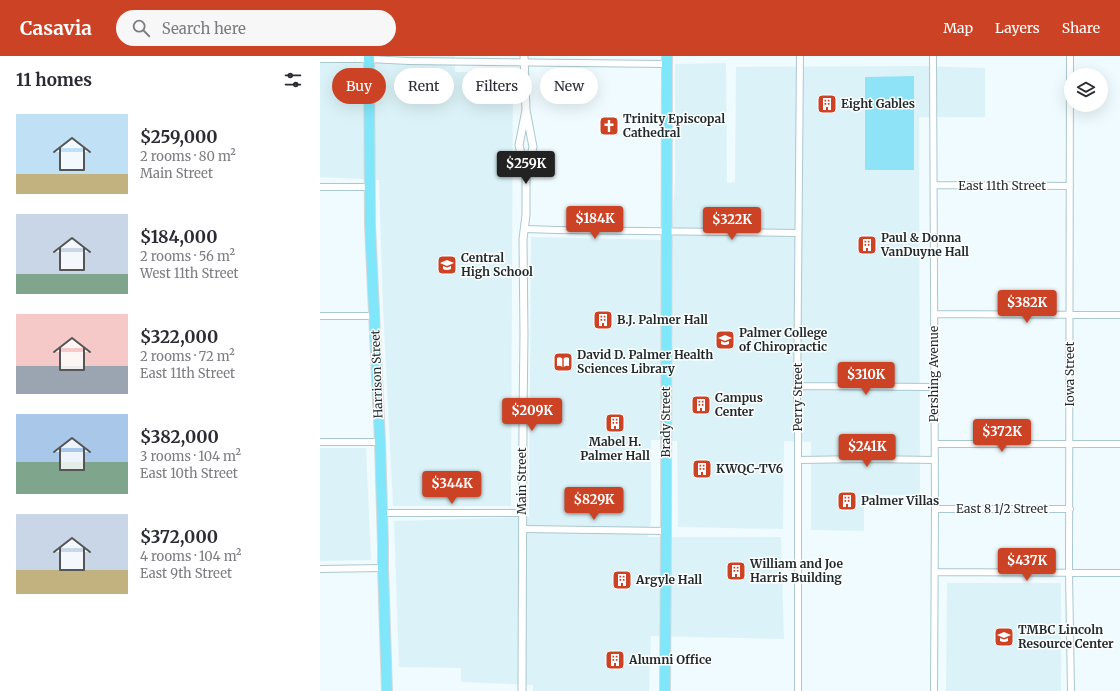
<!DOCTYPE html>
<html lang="en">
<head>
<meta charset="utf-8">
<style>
	body { margin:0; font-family:Merriweather,serif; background:#f7f7f7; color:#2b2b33; height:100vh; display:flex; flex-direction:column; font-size:15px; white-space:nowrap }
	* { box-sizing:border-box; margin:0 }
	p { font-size:13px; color:#7c7c81 }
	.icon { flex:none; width:22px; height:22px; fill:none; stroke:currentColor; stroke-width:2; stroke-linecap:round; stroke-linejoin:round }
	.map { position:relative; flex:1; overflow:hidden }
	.side { display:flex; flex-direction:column; background:#fff; width:320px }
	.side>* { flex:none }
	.top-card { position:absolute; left:12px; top:12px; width:380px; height:36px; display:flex; gap:8px }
	.controls { position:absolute; left:744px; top:12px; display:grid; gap:8px }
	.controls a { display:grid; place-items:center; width:44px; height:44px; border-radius:50%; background:#fff; box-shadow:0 4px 16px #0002; font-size:20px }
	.price { position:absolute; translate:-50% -34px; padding:0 9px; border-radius:4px; background:#cc4224; color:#fff; font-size:13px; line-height:26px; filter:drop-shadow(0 1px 2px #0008) }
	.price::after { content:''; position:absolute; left:50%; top:24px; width:12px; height:9px; margin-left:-6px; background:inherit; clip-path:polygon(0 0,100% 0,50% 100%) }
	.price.current { background:#222; color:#fff }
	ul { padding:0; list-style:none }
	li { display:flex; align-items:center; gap:12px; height:100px; padding:0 16px }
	li span { display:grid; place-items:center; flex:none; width:112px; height:80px; border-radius:0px; color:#555 }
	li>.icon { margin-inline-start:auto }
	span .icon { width:48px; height:48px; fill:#fffc; stroke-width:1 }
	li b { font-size:17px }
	h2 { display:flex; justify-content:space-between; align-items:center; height:48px; padding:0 16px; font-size:17px }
	.chip { padding:0 14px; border-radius:18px; background:#fff; box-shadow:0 4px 16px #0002; font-size:14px; line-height:36px }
	.chip.current { background:#cc4224; color:#fff }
	header { display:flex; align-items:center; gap:24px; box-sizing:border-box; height:56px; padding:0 20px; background:#cc4224; color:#fff }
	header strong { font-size:19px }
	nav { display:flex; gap:22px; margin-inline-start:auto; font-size:14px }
	.search { width:280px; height:36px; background:#f7f7f7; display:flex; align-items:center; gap:10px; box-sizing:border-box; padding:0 14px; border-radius:22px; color:#7c7c81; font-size:15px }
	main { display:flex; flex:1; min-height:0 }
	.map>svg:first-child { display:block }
	.built { fill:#dbf3f8 }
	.green { fill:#8fe3f6 }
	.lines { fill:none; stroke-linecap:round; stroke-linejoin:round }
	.minor-casing { stroke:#aac8cf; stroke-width:8 }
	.tertiary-casing { stroke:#aac8cf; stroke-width:9 }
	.trunk-casing { stroke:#d6d8d9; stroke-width:12 }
	.minor { stroke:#fff; stroke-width:6 }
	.tertiary { stroke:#fff; stroke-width:7 }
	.trunk { stroke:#80e6fa; stroke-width:10 }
	.labels { text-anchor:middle; stroke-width:3; stroke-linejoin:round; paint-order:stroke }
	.poi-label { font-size:12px; font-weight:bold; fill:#1e292c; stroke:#fff; text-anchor:start }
	.street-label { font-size:12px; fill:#1e292c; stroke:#fff }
</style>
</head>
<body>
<header>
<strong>Casavia</strong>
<div class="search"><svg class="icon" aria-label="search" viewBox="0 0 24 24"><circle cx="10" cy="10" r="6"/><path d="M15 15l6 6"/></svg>Search here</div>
<nav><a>Map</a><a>Layers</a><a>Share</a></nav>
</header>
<main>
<section class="side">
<h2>11 homes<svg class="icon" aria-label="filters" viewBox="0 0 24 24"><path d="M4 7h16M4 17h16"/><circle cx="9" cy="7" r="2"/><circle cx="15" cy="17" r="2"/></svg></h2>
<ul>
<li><span style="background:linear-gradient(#bfe0f5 75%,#c2b280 0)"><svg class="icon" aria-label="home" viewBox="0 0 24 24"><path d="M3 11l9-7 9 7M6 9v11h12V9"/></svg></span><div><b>$259,000</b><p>2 rooms · 80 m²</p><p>Main Street</p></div></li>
<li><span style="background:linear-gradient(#c9d6e8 75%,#7fa58c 0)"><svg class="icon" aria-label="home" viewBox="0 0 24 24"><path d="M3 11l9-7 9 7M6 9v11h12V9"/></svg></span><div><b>$184,000</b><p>2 rooms · 56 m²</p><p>West 11th Street</p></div></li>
<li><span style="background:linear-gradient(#f6c9c9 65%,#9aa5b1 0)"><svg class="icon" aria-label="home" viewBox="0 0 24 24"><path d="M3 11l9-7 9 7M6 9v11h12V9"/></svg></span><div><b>$322,000</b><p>2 rooms · 72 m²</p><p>East 11th Street</p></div></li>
<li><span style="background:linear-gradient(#a9c7e8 60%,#7fa58c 0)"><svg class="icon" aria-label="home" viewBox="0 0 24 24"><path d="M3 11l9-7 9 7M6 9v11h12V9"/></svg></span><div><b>$382,000</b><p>3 rooms · 104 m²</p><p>East 10th Street</p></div></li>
<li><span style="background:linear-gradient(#c9d6e8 70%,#c2b280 0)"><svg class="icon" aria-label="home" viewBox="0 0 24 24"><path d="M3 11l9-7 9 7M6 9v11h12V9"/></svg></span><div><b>$372,000</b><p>4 rooms · 104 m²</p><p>East 9th Street</p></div></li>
</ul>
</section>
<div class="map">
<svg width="800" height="635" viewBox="0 0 800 635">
	<rect width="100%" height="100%" fill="#effbfe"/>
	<path class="built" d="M 0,0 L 135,0 L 135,16 L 193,16 L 191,450 L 73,450 L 63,253 L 59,124 L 0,121 Z
		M 406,7 L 407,127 L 415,126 L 416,11 L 600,10 L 665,12 L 665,61 L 599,61 L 600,439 L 544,439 L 544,475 L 491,474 L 491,386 L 464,385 L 463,473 L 358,471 L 357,385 L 331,384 L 331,464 L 328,481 L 461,481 L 464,583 L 331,580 L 329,635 L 213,635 L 213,629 L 141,626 L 141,612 L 79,611 L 74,465 L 209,461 L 211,181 L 351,184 L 355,126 L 355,8 Z
		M 0,392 L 46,392 L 51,504 L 0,505 Z
		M 627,527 L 741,527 L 741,635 L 626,635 Z"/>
	<path class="green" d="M 594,20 L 594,114 L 545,114 L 545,21 Z"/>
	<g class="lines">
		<g class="minor-casing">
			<path id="minor" d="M 613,0 L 615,453 L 614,635
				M 750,0 L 749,517 L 751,635
				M 0,3 L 49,3 L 89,5 L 347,8
				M 614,129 L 750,130
				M 0,131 L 50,131
				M 205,173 L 237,174 L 478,177
				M 614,258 L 800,259
				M 0,260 L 54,260
				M 478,330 L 614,331
				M 0,386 L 60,386
				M 615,388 L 800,388
				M 478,404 L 547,403 L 615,404
				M 615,453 L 750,453
				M 62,457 L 202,457
				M 202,473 L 346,475
				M 0,513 L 63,512
				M 615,516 L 800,517
				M 478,635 L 478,354 L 477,349 L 480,0"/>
		</g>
		<g class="tertiary-casing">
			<path id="tertiary" d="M 204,0 L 206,54 L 213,91 L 206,119 L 199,89 L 206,54
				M 202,635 L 203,358 L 204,279 L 203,183 L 206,159 L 206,119"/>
		</g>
		<g class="trunk-casing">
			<path id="trunk" d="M 49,0 L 50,169 L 60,386 L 63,488 L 63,512 L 67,635
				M 345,635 L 346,475 L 347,0"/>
		</g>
		<use href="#minor" class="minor"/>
		<use href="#tertiary" class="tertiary"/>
		<use href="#trunk" class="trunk"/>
	</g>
	<defs>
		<g id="building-square" transform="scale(1)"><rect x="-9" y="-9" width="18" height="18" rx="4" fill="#cc4224" stroke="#fff"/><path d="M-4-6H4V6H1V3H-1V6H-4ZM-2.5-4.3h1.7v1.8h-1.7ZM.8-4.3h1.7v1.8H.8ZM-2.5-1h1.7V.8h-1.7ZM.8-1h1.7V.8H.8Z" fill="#fff"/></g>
		<g id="church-square" transform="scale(1)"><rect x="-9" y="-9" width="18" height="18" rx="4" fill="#cc4224" stroke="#fff"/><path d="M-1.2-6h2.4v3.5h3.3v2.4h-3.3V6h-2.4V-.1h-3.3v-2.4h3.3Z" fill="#fff"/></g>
		<g id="school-square" transform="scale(1)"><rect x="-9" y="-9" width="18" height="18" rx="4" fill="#cc4224" stroke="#fff"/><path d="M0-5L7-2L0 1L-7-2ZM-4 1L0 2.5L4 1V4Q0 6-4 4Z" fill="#fff"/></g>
		<g id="university-square" transform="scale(1)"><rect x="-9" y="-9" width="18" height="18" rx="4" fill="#cc4224" stroke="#fff"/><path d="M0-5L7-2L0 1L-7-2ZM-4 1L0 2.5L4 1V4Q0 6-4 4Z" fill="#fff"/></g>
		<g id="library-square" transform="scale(1)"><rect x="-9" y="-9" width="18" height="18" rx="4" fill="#cc4224" stroke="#fff"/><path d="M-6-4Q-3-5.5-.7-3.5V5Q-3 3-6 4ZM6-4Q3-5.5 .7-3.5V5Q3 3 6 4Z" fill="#fff"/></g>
	</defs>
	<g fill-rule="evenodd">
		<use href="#building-square" x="507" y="48"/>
		<use href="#church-square" x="289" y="70"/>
		<use href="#building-square" x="547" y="189"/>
		<use href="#school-square" x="127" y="209"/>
		<use href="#building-square" x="283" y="264"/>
		<use href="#university-square" x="405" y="284"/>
		<use href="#library-square" x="243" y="306"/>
		<use href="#building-square" x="381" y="349"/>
		<use href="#building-square" x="295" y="367"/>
		<use href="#building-square" x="382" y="413"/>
		<use href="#building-square" x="527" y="445"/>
		<use href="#building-square" x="416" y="515"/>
		<use href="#building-square" x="302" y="524"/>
		<use href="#school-square" x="684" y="581"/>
		<use href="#building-square" x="295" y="604"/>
	</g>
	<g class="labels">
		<g class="poi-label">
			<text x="521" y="52">Eight Gables</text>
			<text x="303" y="67">Trinity Episcopal<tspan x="303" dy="14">Cathedral</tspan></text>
			<text x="561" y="186">Paul &amp; Donna<tspan x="561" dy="14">VanDuyne Hall</tspan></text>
			<text x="141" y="206">Central<tspan x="141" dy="14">High School</tspan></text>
			<text x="297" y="268">B.J. Palmer Hall</text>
			<text x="419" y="281">Palmer College<tspan x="419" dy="14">of Chiropractic</tspan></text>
			<text x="257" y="303">David D. Palmer Health<tspan x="257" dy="14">Sciences Library</tspan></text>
			<text x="395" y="346">Campus<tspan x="395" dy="14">Center</tspan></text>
			<text x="295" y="390" text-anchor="middle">Mabel H.<tspan x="295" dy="14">Palmer Hall</tspan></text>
			<text x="396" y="417">KWQC-TV6</text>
			<text x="541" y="449">Palmer Villas</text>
			<text x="430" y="512">William and Joe<tspan x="430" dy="14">Harris Building</tspan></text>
			<text x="316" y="528">Argyle Hall</text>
			<text x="698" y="578">TMBC Lincoln<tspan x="698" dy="14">Resource Center</tspan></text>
			<text x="309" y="608">Alumni Office</text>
		</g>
		<g class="street-label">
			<text x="682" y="134">East 11th Street</text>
			<text transform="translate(57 318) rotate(-92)" y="4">Harrison Street</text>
			<text transform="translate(614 318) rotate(-90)" y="4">Pershing Avenue</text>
			<text transform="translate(750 318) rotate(-90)" y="4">Iowa Street</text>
			<text transform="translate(478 341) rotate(-90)" y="4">Perry Street</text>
			<text transform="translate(346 366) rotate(-90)" y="4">Brady Street</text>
			<text transform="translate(202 425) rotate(-90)" y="4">Main Street</text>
			<text x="682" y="457">East 8 1/2 Street</text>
		</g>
	</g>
</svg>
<div class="controls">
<a><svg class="icon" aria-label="layers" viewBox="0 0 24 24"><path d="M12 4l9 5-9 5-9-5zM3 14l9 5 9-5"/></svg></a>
</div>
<b class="price current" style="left:206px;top:129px">$259K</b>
<b class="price" style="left:275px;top:184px">$184K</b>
<b class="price" style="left:412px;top:185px">$322K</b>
<b class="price" style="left:707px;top:268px">$382K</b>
<b class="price" style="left:546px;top:340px">$310K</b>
<b class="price" style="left:212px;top:376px">$209K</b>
<b class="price" style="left:682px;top:397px">$372K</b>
<b class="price" style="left:547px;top:412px">$241K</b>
<b class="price" style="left:132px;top:449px">$344K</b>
<b class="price" style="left:274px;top:465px">$829K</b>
<b class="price" style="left:707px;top:526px">$437K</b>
<div class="top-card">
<a class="chip current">Buy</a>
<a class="chip">Rent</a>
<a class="chip">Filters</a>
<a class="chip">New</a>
</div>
</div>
</main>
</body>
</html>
